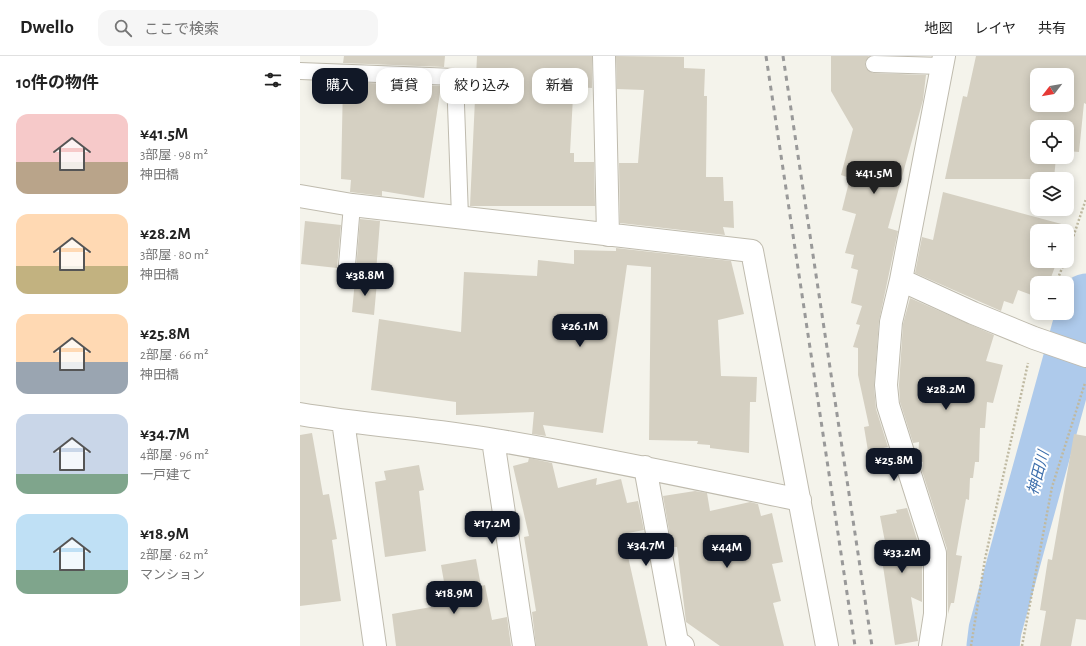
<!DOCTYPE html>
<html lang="ja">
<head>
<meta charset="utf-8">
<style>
	body { margin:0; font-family:"Alegreya Sans","Noto Sans JP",sans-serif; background:#f6f6f6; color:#222; height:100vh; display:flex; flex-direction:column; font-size:15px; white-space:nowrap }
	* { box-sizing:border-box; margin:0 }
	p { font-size:13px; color:#767676 }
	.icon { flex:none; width:22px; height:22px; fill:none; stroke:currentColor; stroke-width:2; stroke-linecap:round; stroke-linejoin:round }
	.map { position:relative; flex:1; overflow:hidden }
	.panel { display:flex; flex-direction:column; background:#fff; width:300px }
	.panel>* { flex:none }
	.top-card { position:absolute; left:12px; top:12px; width:380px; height:36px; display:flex; gap:8px }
	.needle { width:26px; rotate:239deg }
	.tools { position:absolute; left:730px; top:12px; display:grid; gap:8px }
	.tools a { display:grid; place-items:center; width:44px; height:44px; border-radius:8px; background:#fff; box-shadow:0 2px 10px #0003; font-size:20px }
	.price { position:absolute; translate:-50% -34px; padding:0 9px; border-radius:8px; background:#111827; color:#fff; font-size:13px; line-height:26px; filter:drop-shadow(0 1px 2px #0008) }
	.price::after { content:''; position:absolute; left:50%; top:24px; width:12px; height:9px; margin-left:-6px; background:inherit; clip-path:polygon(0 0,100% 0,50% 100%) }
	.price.current { background:#222; color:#fff }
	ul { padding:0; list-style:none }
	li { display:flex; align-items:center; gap:12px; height:100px; padding:0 16px }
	li span { display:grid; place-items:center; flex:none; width:112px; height:80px; border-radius:12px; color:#555 }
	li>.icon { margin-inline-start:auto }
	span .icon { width:48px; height:48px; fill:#fffc; stroke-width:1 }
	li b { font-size:17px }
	h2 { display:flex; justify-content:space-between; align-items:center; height:48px; padding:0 16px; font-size:17px }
	.pill { padding:0 14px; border-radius:12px; background:#fff; box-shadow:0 2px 10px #0003; font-size:14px; line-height:36px }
	.pill.current { background:#111827; color:#fff }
	header { display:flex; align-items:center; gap:24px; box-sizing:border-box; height:56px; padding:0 20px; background:#fff; border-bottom:1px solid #e0e0e0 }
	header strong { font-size:19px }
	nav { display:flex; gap:22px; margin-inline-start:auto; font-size:14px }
	.search { width:280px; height:36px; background:#f6f6f6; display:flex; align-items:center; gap:10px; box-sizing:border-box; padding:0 14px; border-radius:12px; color:#767676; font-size:15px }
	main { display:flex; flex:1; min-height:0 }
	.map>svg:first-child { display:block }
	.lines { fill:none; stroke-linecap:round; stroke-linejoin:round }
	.river { stroke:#aecaeb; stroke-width:53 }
	.building { fill:#d5d0c2; fill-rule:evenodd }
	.service-casing { stroke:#bfbbae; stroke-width:18 }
	.minor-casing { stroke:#bfbbae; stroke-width:24 }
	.path { stroke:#bfb9a1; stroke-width:2.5; stroke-dasharray:2 2; stroke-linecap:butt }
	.service { stroke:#fff; stroke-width:16 }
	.minor { stroke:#fff; stroke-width:22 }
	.rail { stroke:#999; stroke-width:3; stroke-dasharray:5 5; stroke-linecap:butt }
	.labels { text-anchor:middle; stroke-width:4; stroke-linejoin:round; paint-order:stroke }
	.water-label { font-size:15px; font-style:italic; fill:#3b6dab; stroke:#fff }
</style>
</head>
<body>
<header>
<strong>Dwello</strong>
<div class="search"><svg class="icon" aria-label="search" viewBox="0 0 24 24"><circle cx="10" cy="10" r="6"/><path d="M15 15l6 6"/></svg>ここで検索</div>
<nav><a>地図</a><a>レイヤ</a><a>共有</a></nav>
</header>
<main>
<section class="panel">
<h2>10件の物件<svg class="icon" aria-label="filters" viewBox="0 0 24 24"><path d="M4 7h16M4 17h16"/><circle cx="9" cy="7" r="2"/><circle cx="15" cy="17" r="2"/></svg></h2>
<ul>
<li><span style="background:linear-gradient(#f6c9c9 60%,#b9a48a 0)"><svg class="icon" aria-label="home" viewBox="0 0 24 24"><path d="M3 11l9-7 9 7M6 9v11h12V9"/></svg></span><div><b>¥41.5M</b><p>3部屋 · 98 m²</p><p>神田橋</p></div></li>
<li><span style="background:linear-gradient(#ffd9b3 65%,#c2b280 0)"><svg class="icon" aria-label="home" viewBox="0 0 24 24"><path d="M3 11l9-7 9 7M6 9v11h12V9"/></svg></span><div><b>¥28.2M</b><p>3部屋 · 80 m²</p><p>神田橋</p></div></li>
<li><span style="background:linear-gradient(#ffd9b3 60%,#9aa5b1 0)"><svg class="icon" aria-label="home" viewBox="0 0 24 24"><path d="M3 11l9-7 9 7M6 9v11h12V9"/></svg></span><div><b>¥25.8M</b><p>2部屋 · 66 m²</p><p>神田橋</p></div></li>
<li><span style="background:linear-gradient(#c9d6e8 75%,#7fa58c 0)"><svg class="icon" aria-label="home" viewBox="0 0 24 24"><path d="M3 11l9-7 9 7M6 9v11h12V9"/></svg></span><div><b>¥34.7M</b><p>4部屋 · 96 m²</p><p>一戸建て</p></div></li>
<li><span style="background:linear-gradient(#bfe0f5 70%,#7fa58c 0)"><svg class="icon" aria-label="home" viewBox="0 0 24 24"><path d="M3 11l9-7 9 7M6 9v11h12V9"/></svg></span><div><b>¥18.9M</b><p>2部屋 · 62 m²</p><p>マンション</p></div></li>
</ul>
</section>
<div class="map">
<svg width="786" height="590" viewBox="0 0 786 590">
	<rect width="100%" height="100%" fill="#f4f3eb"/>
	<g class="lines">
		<path class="river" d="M 693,590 L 695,574 L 786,244"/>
	</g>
	<path class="building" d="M 44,0 L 145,0 L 144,11 L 43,7 Z
		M 177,0 L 292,0 L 292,32 L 276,31 L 276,40 L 273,40 L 270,97 L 274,97 L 274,106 L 294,106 L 295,150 L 170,150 Z
		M 316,0 L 384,1 L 384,12 L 405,13 L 404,40 L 407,40 L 406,121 L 423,121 L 424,145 L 433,145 L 434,172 L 423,171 L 425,179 L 320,167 L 319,107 L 338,107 L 344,34 L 317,33 Z
		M 531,0 L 569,0 L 565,7 L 566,12 L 573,17 L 626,19 L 623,44 L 588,172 L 598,175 L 579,265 L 574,330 L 576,353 L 588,391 L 568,395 L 564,371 L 569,370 L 558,319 L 558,292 L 553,291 L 560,269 L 556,268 L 562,250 L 551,247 L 558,214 L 551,212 L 554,199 L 545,197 L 556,158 L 542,154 L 550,122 L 541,119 L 553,73 L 531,35 Z
		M 676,0 L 786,0 L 786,48 L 784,47 L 779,96 L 767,95 L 767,71 L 737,71 L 737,101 L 756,101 L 754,123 L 645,123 L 663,40 L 667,41 ZM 737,19 L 767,19 L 767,49 L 737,49 Z
		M 43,26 L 141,30 L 124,142 L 82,135 L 82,140 L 50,136 L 51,124 L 41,123 Z
		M 643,136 L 769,170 L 767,176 L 737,175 L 737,205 L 757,205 L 749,227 L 737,227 L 737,241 L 718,234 L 713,248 L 704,245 L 701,255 L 615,217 L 622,181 L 633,184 Z
		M 60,163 L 80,165 L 76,216 L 56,214 Z
		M 5,165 L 41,169 L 37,212 L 1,208 Z
		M 316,192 L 431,205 L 444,258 L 418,264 L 421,320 L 457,321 L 456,346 L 450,346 L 449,397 L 410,392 L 410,389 L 397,388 L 398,385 L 349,384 L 351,211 L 327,209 L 303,377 L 243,369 L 246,380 L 232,378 L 234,356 L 156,359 L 156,346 L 71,334 L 79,263 L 161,276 L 164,216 L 237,220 L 238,204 L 274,208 L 274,194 L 316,195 Z
		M 55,224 L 77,226 L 74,259 L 52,256 Z
		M 610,242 L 694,279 L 686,305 L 703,309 L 693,347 L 687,346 L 685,372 L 680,372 L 679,406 L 675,406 L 673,422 L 670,422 L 669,444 L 666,443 L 656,499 L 662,500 L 654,547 L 651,547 L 648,558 L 647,493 L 622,415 L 623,406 L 619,405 L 618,402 L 619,386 L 613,387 L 600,346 L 599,329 L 603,268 Z
		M 12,377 L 23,439 L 29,438 L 37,483 L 32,484 L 41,545 L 0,550 L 0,379 Z
		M 774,378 L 786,380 L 786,564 L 776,563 L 771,590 L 740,590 L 746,555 L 740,554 L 748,503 L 752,504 Z
		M 229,402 L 252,407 L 258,432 L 297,422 L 296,429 L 321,423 L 327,447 L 338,445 L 344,474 L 323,478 L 348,590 L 236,590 L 232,556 L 236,555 L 224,481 L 229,480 L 213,410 L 228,406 Z
		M 119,409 L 124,434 L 119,435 L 126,495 L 85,501 L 75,426 L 86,424 L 84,415 Z
		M 395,435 L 407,437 L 410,455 L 450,446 L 458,448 L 461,460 L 472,457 L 483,506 L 472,508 L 481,545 L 473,547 L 484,590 L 420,590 L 386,566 L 377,491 L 372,491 L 363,440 Z
		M 607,452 L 622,499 L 622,546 L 611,541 L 618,585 L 595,589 L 581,497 L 587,496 L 580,460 L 597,457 L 596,454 Z
		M 176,503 L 181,530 L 185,529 L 192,564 L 207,561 L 211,590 L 96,590 L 92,558 L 148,548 L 141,509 Z"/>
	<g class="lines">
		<g class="service-casing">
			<path id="service" d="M 574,8 L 642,10
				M 0,15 L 155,21 L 160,161
				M 46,221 L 52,149"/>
		</g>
		<g class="minor-casing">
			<path id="minor" d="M 304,0 L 308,179
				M 0,140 L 52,149 L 452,195 L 527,590
				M 601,224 L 673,257 L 734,282 L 786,300
				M 0,358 C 65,369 130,373 195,384 C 297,401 399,423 500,444
				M 43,365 L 75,590
				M 193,384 L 224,590
				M 345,411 L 377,586 L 383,590
				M 630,590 L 635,558 L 635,497 L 588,349 L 586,329 L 591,266 L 601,224 L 644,0"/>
		</g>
		<path class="path" d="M 767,199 L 786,143
			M 756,227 L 765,205
			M 671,590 L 685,503 L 728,307
			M 722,590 L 752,431 L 785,327"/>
		<use href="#service" class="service"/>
		<use href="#minor" class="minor"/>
		<path class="rail" d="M 466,0 L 555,590
			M 483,0 L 572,590"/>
	</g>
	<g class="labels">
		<g class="water-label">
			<text transform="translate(738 417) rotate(-75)" y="5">神田川</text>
		</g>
	</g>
</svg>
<div class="tools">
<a><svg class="needle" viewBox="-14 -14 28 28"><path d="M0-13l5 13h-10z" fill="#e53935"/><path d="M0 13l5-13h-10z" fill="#767676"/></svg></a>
<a><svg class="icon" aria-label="locate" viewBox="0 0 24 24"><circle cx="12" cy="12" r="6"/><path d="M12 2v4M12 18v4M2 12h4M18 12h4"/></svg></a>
<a><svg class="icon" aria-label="layers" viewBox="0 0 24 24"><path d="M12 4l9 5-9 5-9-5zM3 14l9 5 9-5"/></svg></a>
<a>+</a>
<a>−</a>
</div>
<b class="price current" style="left:574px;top:139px">¥41.5M</b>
<b class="price" style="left:65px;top:241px">¥38.8M</b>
<b class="price" style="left:280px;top:292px">¥26.1M</b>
<b class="price" style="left:646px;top:355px">¥28.2M</b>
<b class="price" style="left:594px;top:426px">¥25.8M</b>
<b class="price" style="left:192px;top:489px">¥17.2M</b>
<b class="price" style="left:346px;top:511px">¥34.7M</b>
<b class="price" style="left:427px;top:513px">¥44M</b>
<b class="price" style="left:602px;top:518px">¥33.2M</b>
<b class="price" style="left:154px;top:559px">¥18.9M</b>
<div class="top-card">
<a class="pill current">購入</a>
<a class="pill">賃貸</a>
<a class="pill">絞り込み</a>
<a class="pill">新着</a>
</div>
</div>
</main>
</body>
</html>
